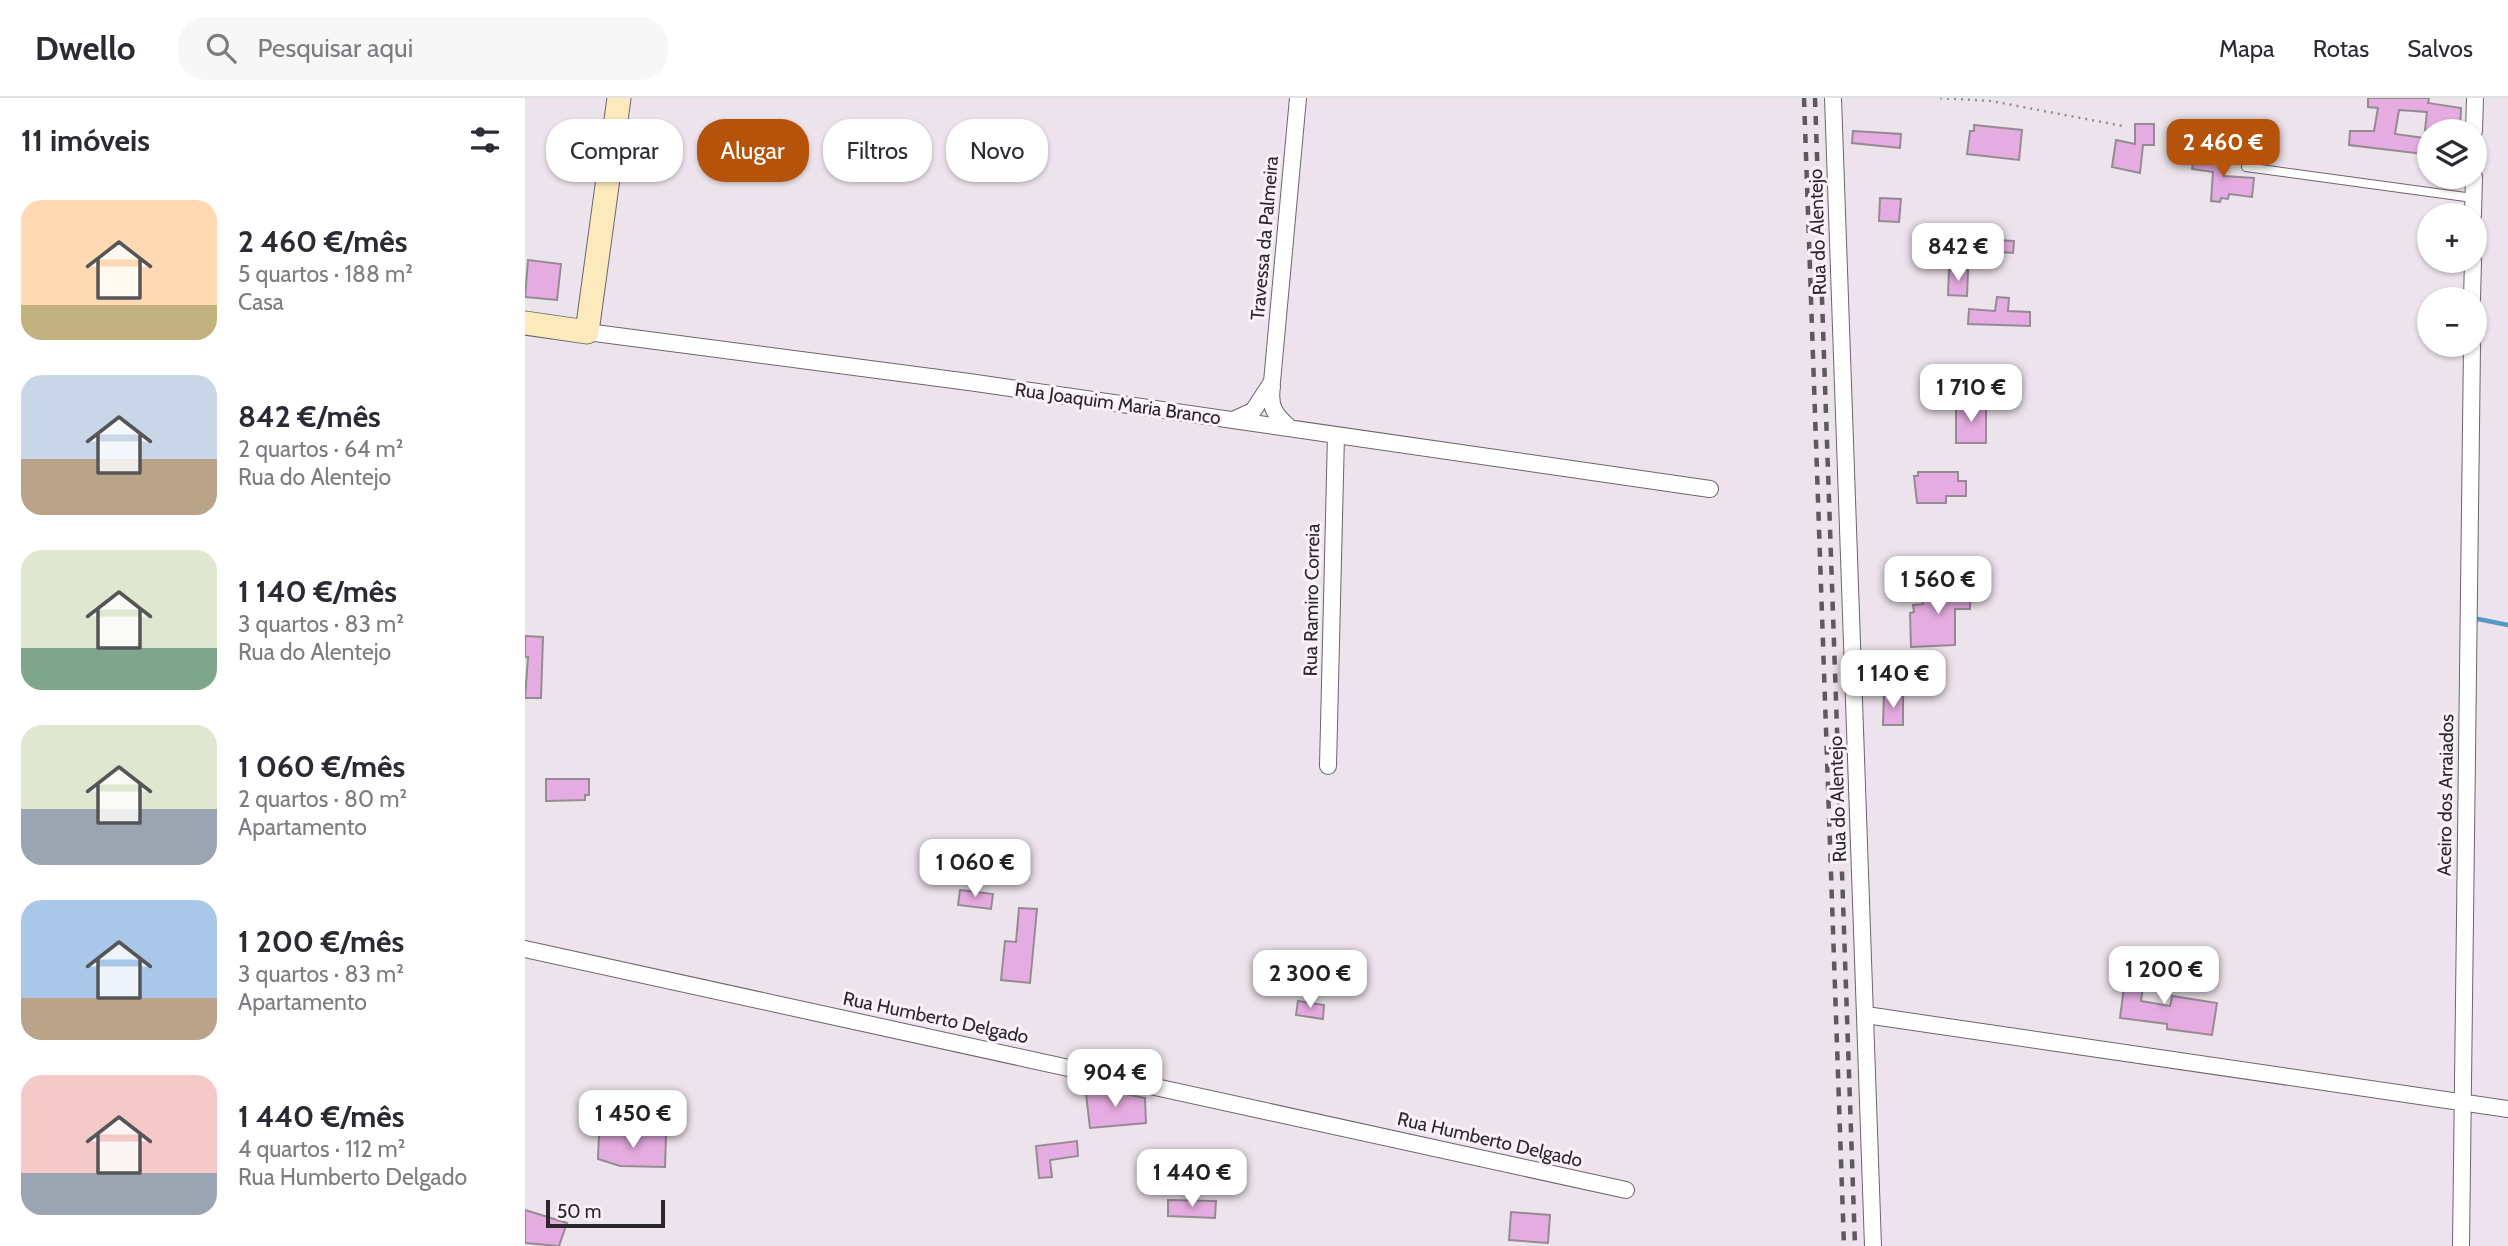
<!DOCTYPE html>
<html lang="pt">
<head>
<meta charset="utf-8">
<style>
	body { margin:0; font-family:Cabin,sans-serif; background:#f7f7f7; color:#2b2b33; height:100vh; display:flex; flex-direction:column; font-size:26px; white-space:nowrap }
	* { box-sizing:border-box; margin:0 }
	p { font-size:23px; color:#7c7c81 }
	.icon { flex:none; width:38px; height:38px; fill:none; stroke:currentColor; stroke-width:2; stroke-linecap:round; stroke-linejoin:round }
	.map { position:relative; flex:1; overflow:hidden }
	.sheet { display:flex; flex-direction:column; background:#fff; width:525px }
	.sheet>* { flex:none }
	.hud { position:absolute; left:21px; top:21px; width:665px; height:63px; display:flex; gap:14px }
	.tools { position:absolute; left:1892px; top:21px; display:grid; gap:14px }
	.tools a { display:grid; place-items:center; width:70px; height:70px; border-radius:50%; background:#fff; box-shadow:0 2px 5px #0004; font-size:35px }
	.scale { position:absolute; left:21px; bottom:18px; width:119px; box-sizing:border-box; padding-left:7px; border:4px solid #2a272a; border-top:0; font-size:19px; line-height:24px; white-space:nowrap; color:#2a272a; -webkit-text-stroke:5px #faf0f9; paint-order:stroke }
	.price { position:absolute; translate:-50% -60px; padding:0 16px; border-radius:14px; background:#fff; color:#222; font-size:23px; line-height:46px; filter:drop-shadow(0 2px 4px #0008) }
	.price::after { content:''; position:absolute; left:50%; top:42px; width:21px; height:16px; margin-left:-10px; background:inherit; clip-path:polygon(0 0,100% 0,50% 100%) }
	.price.on { background:#b45309; color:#fff }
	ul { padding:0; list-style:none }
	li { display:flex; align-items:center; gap:21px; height:175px; padding:0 21px }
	li span { display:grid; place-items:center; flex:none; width:196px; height:140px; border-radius:21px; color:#555 }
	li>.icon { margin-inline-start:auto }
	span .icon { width:84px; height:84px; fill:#fffc; stroke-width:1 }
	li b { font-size:30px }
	h2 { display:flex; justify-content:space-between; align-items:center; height:84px; padding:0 21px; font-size:30px }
	.pill { padding:0 24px; border-radius:28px; background:#fff; box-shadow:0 2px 5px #0004; font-size:24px; line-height:63px }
	.pill.on { background:#b45309; color:#fff }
	header { display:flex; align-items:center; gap:42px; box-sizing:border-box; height:98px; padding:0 35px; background:#fff; border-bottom:2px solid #e1e1e2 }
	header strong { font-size:33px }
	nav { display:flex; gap:38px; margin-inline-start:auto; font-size:24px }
	.search { width:490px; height:63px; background:#f7f7f7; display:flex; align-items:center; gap:18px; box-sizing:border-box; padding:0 24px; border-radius:28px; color:#7c7c81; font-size:26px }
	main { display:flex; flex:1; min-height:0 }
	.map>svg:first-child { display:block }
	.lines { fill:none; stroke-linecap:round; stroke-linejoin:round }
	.stream { stroke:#529ac5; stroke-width:4.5 }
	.building { fill:#e5ace1; stroke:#948b93; stroke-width:2 }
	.lane-casing { stroke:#6d656c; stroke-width:10 }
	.street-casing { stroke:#6d656c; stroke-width:18 }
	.secondary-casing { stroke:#6d656c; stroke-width:25 }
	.path { stroke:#958e94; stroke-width:2.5; stroke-dasharray:2 5; stroke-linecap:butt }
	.lane { stroke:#fff; stroke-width:8 }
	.street { stroke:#fff; stroke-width:16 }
	.secondary { stroke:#fceabd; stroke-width:23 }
	.rail { stroke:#5e595e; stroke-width:4.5; stroke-dasharray:9 9; stroke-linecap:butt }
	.labels { text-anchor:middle; stroke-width:6; stroke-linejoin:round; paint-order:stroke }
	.street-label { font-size:19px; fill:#2a272a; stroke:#faf0f9 }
</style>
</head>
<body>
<header>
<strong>Dwello</strong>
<div class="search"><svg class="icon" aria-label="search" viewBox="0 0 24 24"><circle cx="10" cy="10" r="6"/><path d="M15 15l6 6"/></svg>Pesquisar aqui</div>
<nav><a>Mapa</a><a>Rotas</a><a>Salvos</a></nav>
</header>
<main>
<section class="sheet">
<h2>11 imóveis<svg class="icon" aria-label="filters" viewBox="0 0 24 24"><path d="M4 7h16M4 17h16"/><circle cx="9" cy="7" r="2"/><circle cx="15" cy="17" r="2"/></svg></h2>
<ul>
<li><span style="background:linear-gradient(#ffd9b3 75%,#c2b280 0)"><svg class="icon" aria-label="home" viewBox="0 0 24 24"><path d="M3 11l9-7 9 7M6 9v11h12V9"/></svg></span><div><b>2 460 €/mês</b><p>5 quartos · 188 m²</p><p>Casa</p></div></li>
<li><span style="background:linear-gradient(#c9d6e8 60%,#b9a48a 0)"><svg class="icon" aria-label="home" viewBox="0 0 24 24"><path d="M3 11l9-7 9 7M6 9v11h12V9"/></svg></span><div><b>842 €/mês</b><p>2 quartos · 64 m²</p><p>Rua do Alentejo</p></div></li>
<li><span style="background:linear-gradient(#dfe7d0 70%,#7fa58c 0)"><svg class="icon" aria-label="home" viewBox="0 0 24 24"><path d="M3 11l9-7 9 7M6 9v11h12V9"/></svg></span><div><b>1 140 €/mês</b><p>3 quartos · 83 m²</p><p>Rua do Alentejo</p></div></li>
<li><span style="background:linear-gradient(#dfe7d0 60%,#9aa5b1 0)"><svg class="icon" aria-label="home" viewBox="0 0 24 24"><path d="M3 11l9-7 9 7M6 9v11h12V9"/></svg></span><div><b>1 060 €/mês</b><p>2 quartos · 80 m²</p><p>Apartamento</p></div></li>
<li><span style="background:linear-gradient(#a9c7e8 70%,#b9a48a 0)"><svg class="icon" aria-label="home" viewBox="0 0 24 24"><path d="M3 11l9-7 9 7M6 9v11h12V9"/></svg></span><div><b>1 200 €/mês</b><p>3 quartos · 83 m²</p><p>Apartamento</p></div></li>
<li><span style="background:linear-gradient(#f6c9c9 70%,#9aa5b1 0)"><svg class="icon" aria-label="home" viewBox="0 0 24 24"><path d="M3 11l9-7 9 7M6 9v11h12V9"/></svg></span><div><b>1 440 €/mês</b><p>4 quartos · 112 m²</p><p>Rua Humberto Delgado</p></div></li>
</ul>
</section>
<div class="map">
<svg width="1983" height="1148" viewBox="0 0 1983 1148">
	<rect width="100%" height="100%" fill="#ede3ec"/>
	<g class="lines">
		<path class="stream" d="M 1953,521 L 1983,527"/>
	</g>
	<path class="building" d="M 1843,0 L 1904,0 L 1903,5 L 1936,10 L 1935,33 L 1900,32 L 1902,14 L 1874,12 L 1870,36 L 1900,40 L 1898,56 L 1824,47 L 1825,33 L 1849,33 L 1853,10 L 1843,9 Z
		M 1610,26 L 1629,26 L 1629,47 L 1618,47 L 1615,75 L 1587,69 L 1591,42 L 1610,46 Z
		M 1449,27 L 1497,32 L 1494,62 L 1442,56 L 1445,33 L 1449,33 Z
		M 1328,33 L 1376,36 L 1375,50 L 1327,45 Z
		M 1669,58 L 1702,62 L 1699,78 L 1729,80 L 1727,99 L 1704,96 L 1703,101 L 1696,100 L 1695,104 L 1686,103 L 1688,74 L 1667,71 Z
		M 1355,100 L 1376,101 L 1374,124 L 1354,123 Z
		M 1451,141 L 1489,143 L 1488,155 L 1450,152 Z
		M 3,162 L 36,166 L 32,202 L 0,199 Z
		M 1424,172 L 1443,172 L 1442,198 L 1423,197 Z
		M 1472,199 L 1484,200 L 1483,213 L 1505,214 L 1505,228 L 1443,226 L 1444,211 L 1470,213 Z
		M 1431,308 L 1461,308 L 1461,345 L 1431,345 Z
		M 1393,374 L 1433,374 L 1433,383 L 1441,383 L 1441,398 L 1421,398 L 1421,405 L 1392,405 L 1389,378 L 1393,378 Z
		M 1445,489 L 1445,511 L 1430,511 L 1430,547 L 1386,549 L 1385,515 L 1389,514 L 1388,507 L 1398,506 L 1398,491 Z
		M 0,538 L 18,539 L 16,600 L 0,600 L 3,559 L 0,559 Z
		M 1359,597 L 1378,598 L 1378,627 L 1358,627 Z
		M 21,681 L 64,681 L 64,697 L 60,697 L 60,702 L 21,703 Z
		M 435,792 L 468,796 L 466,811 L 433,807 Z
		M 494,810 L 512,811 L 505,885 L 476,882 L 480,843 L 491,844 Z
		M 1596,865 L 1621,867 L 1616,903 L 1645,908 L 1647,898 L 1692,905 L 1687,937 L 1642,931 L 1642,926 L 1595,920 L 1600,881 L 1594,880 Z
		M 773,903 L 799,907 L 798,921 L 771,917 Z
		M 587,993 L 620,1000 L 621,1025 L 565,1030 L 561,996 Z
		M 74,1035 L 141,1037 L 140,1069 L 95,1068 L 73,1061 Z
		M 552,1043 L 553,1058 L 525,1062 L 527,1079 L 514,1080 L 511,1048 Z
		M 643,1102 L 691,1103 L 690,1120 L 643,1118 Z
		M 0,1112 L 42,1125 L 34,1148 L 0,1145 Z
		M 986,1114 L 1025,1117 L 1023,1145 L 984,1142 Z"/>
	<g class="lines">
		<g class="lane-casing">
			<path id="lane" d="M 1721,69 L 1948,100"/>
		</g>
		<g class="street-casing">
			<path id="street" d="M 1308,0 L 1348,1148
				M 1949,33 L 1950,0
				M 1948,117 L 1949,79
				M 1947,201 L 1948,163
				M 62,234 L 444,284 L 1185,391
				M 747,288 C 744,309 749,316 765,330
				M 708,322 L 728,313 L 747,284 L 773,0
				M 803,668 L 811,337
				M 0,851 L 1101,1092
				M 1341,917 L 1983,1011
				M 1936,1148 L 1947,247"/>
		</g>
		<g class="secondary-casing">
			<path id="secondary" d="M 0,225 L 62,234 L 94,0"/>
		</g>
		<path class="path" d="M 1415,0 L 1466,3 L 1598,28"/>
		<use href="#lane" class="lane"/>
		<use href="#street" class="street"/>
		<use href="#secondary" class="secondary"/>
		<path class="rail" d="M 1279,0 L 1319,1148
			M 1290,0 L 1330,1148"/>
	</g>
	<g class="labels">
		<g class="street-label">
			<text transform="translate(1292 134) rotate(-92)" y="7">Rua do Alentejo</text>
			<text transform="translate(739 140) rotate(-85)" y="7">Travessa da Palmeira</text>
			<text transform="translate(593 305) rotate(8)" y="7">Rua Joaquim Maria Branco</text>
			<text transform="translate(786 502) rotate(-89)" y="7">Rua Ramiro Correia</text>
			<text transform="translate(1920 697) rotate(-89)" y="7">Aceiro dos Arraiados</text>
			<text transform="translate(1312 701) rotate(-92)" y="7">Rua do Alentejo</text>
			<text transform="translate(411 919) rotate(12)" y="7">Rua Humberto Delgado</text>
			<text transform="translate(965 1041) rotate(13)" y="7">Rua Humberto Delgado</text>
		</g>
	</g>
</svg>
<div class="tools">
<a><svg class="icon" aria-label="layers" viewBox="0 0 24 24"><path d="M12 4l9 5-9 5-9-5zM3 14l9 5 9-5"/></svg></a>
<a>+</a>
<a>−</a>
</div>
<div class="scale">50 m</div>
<b class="price on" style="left:1698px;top:81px">2 460 €</b>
<b class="price" style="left:1433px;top:185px">842 €</b>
<b class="price" style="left:1446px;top:326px">1 710 €</b>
<b class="price" style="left:1413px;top:518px">1 560 €</b>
<b class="price" style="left:1368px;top:612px">1 140 €</b>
<b class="price" style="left:450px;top:801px">1 060 €</b>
<b class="price" style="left:1639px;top:908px">1 200 €</b>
<b class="price" style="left:785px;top:912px">2 300 €</b>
<b class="price" style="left:590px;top:1011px">904 €</b>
<b class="price" style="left:108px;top:1052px">1 450 €</b>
<b class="price" style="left:667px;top:1111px">1 440 €</b>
<div class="hud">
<a class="pill">Comprar</a>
<a class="pill on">Alugar</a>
<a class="pill">Filtros</a>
<a class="pill">Novo</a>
</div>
</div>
</main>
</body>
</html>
